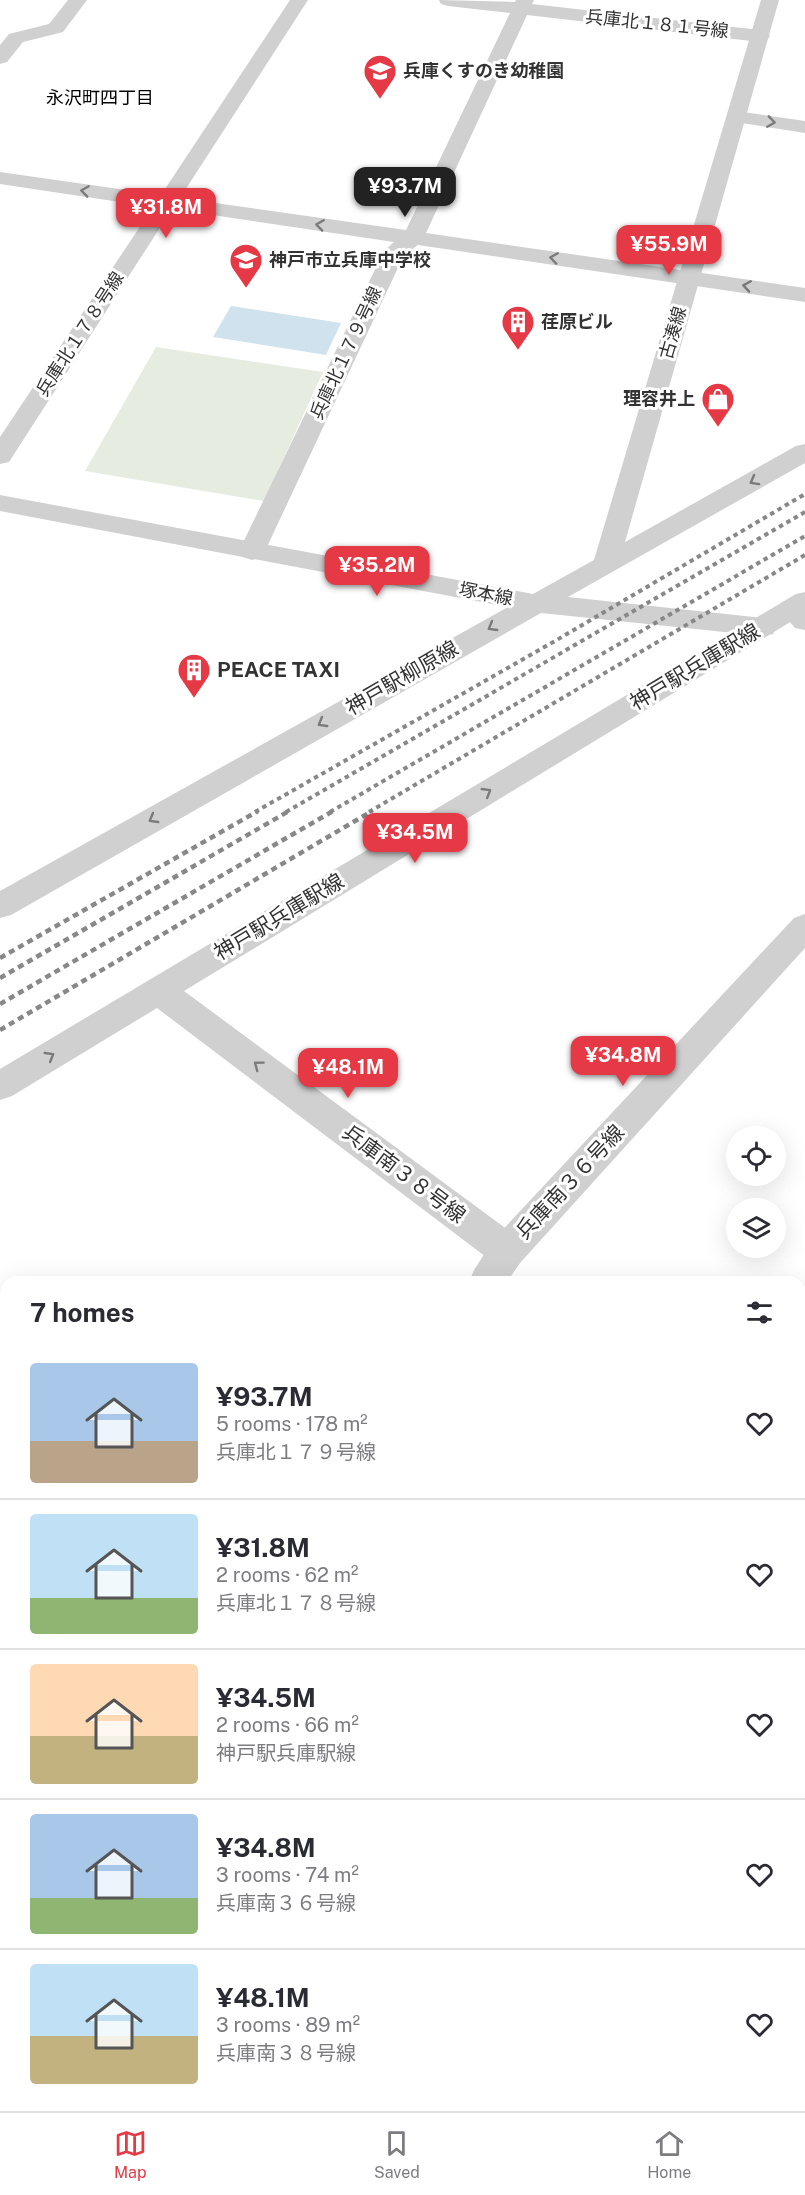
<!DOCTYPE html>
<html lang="en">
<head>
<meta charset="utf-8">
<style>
	body { margin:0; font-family:"Public Sans","Noto Sans JP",sans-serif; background:#f2f2f3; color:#2b2b33; height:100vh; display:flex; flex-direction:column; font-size:22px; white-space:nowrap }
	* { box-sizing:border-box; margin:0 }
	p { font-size:20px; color:#7c7c81 }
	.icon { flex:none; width:33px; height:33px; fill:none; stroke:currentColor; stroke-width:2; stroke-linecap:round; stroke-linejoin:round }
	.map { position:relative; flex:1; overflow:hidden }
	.side { position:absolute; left:0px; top:1276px; width:806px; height:836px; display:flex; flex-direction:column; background:#fff; border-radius:18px 18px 0 0; box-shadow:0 6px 24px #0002 }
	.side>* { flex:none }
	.fabs { position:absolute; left:726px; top:1126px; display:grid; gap:12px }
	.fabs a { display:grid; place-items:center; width:60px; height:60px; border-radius:50%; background:#fff; box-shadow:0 6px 24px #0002; font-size:30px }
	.price { position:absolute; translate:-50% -51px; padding:0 14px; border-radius:12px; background:#e63946; color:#fff; font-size:20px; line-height:39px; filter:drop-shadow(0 2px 3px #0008) }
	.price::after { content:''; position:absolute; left:50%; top:36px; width:18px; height:14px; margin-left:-9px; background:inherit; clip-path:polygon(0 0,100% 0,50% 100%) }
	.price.active { background:#222; color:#fff }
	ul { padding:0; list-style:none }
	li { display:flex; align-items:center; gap:18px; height:150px; padding:0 30px }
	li+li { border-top:2px solid #e1e1e2 }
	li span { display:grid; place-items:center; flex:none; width:168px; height:120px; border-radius:6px; color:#555 }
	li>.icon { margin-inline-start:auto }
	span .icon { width:72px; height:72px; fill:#fffc; stroke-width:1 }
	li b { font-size:26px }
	h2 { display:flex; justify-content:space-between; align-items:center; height:72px; padding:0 30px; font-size:26px }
	.dock { display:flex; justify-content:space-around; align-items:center; height:84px; border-top:2px solid #e1e1e2; background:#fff; font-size:16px; color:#7c7c81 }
	.dock a { display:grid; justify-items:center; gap:3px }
	.dock .active { color:#e63946 }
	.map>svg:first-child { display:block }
	.green { fill:#e6ecdf }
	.water { fill:#cfe2ee }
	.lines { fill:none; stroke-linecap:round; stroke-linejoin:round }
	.minor { fill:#d0d0d0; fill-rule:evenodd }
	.tertiary { fill:#d0d0d0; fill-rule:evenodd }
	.rail-far1 { stroke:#888; stroke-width:4; stroke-dasharray:4.5 4; stroke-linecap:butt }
	.rail { stroke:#888; stroke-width:4.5; stroke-dasharray:6 4.5; stroke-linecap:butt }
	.oneway { stroke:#7a7a7a }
	.labels { text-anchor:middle; stroke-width:6; stroke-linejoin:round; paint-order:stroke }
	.far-street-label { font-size:18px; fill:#333; stroke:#fff }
	.far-poi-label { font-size:18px; font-weight:bold; fill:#333; stroke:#fff; text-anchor:start }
	.far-neighbourhood-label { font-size:18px; fill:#000; stroke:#fff }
	.street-label { font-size:21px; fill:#333; stroke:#fff }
	.poi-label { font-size:21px; font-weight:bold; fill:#333; stroke:#fff; text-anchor:start }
</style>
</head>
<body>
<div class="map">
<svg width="805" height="2111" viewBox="0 0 805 2111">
	<rect width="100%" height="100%" fill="#fff"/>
	<path class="green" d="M 156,347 L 323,372 L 264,501 L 85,471 Z
		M 184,2106 L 515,2106 L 510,2111 L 182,2111 Z"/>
	<path class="water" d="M 231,306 L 341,323 L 326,355 L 213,337 Z"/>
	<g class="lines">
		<path class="minor" d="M 68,0 L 87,0 L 63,32 L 23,42 L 7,62 L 0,64 L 0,45 L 9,34 L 49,24 Z
			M 290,0 L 308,0 L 180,198 L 406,230 L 510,13 L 448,6 L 441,4 L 439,0 L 515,2 L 516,0 L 534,0 L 532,4 L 760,30 L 767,32 L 770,36 L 767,40 L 760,42 L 527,15 L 426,233 L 805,288 L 805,302 L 418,245 L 404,255 L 265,551 L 261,557 L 252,560 L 243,557 L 239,551 L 384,251 L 394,242 L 172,209 L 9,462 L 0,464 L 0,437 L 153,207 L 0,184 L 0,172 L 161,195 Z
			M 736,111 L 805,121 L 805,133 L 729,121 L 726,117 L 729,113 Z
			M 805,592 L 805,613 L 184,991 L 520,1239 L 525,1251 L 520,1263 L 507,1267 L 494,1263 L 157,1008 L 12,1096 L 0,1100 L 0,1069 L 796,594 Z
			M 805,1356 L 805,1396 L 800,1398 L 800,1358 Z
			M 800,1681 L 805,1683 L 805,1729 L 800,1727 Z
			M 805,1871 L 805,1919 L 800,1921 L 800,1873 Z
			M 0,1890 L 6,1892 L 6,1937 L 0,1935 Z
			M 584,2106 L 635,2106 L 633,2111 L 582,2111 Z
			M 721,2106 L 771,2106 L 773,2111 L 723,2111 Z"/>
		<path class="tertiary" d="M 761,0 L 779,0 L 625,542 L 796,446 L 805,444 L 805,463 L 568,597 L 763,618 L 773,620 L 777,627 L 773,634 L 763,636 L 541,613 L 11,915 L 0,918 L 0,891 L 508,607 L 0,511 L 0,495 L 533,594 L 594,560 Z
			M 792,600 L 805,606 L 805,630 L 795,628 L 779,609 L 782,602 Z
			M 805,914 L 805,948 L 520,1263 L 507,1282 L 469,1282 L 474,1270 L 494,1239 L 794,918 Z
			M 100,2106 L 148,2106 L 146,2111 L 98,2111 Z"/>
		<path class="rail-far1" d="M 255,812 L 555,641 L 805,494
			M 286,812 L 805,512
			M 330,812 L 805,536
			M 369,812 L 805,555"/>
		<path class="rail" d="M 0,958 L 258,811
			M 0,978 L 289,811
			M 0,1004 L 333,811
			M 0,1030 L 372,811"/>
	</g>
	<defs><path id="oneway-chevron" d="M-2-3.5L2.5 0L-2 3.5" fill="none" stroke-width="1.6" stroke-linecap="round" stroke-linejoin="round" transform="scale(1.5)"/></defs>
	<g class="oneway">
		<use href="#oneway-chevron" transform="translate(771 122) rotate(8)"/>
		<use href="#oneway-chevron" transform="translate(85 191) rotate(-172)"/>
		<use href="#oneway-chevron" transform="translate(320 225) rotate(-172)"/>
		<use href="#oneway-chevron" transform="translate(554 258) rotate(-172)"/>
		<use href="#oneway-chevron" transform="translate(747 286) rotate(-171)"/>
		<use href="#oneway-chevron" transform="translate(754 481) rotate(151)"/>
		<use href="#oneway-chevron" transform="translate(492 627) rotate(150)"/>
		<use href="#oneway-chevron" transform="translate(322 723) rotate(150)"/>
		<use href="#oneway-chevron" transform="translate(487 792) rotate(-31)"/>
		<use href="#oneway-chevron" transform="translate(153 819) rotate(150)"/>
		<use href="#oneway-chevron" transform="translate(50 1056) rotate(-31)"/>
		<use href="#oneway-chevron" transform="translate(258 1065) rotate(-143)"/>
	</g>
	<defs>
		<g id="school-pin" transform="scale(1.725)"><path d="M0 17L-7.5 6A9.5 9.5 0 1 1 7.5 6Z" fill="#e63946" stroke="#fff"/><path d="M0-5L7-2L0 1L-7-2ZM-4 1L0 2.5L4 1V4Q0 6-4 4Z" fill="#fff"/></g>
		<g id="building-pin" transform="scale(1.725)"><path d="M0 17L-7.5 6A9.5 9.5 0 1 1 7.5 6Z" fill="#e63946" stroke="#fff"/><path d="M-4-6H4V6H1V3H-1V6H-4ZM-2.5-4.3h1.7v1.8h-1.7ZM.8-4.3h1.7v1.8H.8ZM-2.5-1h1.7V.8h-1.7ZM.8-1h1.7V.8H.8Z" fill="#fff"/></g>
		<g id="shop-pin" transform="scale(1.725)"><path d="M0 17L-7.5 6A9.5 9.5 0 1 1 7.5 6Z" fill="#e63946" stroke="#fff"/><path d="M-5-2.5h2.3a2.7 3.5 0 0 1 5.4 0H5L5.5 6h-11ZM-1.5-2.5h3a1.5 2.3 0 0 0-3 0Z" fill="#fff"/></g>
	</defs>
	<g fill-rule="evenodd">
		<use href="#school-pin" x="380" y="71"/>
		<use href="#school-pin" x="246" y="260"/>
		<use href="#building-pin" x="518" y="322"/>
		<use href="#shop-pin" x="718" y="399"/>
		<use href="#building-pin" x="194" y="670"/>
	</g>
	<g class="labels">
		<g class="far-street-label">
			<text transform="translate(657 24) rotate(6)" y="6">兵庫北１８１号線</text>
			<text transform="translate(673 333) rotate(-74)" y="6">古湊線</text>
			<text transform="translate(80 334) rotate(-57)" y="6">兵庫北１７８号線</text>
			<text transform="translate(346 353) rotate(-65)" y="6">兵庫北１７９号線</text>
			<text transform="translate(486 594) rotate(11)" y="6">塚本線</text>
		</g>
		<g class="far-poi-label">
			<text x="403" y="77">兵庫くすのき幼稚園</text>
			<text x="269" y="266">神戸市立兵庫中学校</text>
			<text x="541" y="328">荏原ビル</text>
			<text x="695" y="405" text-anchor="end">理容井上</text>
		</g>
		<g class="far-neighbourhood-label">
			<text x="100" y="104">永沢町四丁目</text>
		</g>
		<g class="street-label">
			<text transform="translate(695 667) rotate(-31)" y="7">神戸駅兵庫駅線</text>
			<text transform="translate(402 678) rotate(-30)" y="7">神戸駅柳原線</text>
			<text transform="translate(279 917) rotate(-31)" y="7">神戸駅兵庫駅線</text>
			<text transform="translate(404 1174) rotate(37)" y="7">兵庫南３８号線</text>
			<text transform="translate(570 1182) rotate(-47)" y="7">兵庫南３６号線</text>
		</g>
		<g class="poi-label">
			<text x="217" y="677">PEACE TAXI</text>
		</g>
	</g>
</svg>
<div class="fabs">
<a><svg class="icon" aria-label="locate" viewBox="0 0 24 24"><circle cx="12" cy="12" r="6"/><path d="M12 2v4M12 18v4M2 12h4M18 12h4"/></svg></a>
<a><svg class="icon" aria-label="layers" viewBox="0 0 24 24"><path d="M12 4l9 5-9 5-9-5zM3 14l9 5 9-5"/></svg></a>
</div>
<b class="price active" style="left:405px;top:218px">¥93.7M</b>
<b class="price" style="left:166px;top:239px">¥31.8M</b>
<b class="price" style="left:669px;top:276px">¥55.9M</b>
<b class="price" style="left:377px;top:597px">¥35.2M</b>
<b class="price" style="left:415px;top:864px">¥34.5M</b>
<b class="price" style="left:623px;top:1087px">¥34.8M</b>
<b class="price" style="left:348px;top:1099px">¥48.1M</b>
<section class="side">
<h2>7 homes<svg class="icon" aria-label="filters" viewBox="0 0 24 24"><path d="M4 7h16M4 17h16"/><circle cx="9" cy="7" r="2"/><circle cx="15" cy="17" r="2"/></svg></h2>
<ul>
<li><span style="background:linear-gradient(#a9c7e8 65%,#b9a48a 0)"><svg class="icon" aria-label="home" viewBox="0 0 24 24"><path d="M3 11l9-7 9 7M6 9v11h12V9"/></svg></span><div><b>¥93.7M</b><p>5 rooms · 178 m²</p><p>兵庫北１７９号線</p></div><svg class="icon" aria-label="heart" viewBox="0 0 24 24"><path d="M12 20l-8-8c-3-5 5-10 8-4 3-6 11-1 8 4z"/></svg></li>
<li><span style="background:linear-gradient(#bfe0f5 70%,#8fb573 0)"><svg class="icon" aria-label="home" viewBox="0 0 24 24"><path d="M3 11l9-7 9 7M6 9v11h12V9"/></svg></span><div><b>¥31.8M</b><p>2 rooms · 62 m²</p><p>兵庫北１７８号線</p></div><svg class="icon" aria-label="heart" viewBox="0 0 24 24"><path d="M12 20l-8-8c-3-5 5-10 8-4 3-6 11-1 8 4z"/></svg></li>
<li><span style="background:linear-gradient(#ffd9b3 60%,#c2b280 0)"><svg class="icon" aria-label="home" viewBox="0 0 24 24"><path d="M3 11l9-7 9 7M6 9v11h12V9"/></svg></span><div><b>¥34.5M</b><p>2 rooms · 66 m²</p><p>神戸駅兵庫駅線</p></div><svg class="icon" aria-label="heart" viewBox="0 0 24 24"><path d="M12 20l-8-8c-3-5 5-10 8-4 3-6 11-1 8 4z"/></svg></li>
<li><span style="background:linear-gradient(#a9c7e8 70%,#8fb573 0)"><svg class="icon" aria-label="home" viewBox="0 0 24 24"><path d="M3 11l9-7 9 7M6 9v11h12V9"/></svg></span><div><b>¥34.8M</b><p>3 rooms · 74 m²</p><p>兵庫南３６号線</p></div><svg class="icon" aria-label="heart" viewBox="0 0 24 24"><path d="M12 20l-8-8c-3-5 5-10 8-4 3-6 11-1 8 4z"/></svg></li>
<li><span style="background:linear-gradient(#bfe0f5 60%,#c2b280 0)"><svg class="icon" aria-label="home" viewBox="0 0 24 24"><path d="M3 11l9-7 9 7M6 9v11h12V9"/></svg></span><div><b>¥48.1M</b><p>3 rooms · 89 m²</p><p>兵庫南３８号線</p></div><svg class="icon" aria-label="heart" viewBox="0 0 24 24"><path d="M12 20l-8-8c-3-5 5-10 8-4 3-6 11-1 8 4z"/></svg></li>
</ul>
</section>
</div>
<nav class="dock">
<a class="active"><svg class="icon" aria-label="map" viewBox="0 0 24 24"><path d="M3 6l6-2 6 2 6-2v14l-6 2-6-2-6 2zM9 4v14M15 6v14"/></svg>Map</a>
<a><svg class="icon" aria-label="saved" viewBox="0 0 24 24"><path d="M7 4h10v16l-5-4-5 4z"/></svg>Saved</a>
<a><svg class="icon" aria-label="home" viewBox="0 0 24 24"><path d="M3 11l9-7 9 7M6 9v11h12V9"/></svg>Home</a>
</nav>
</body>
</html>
